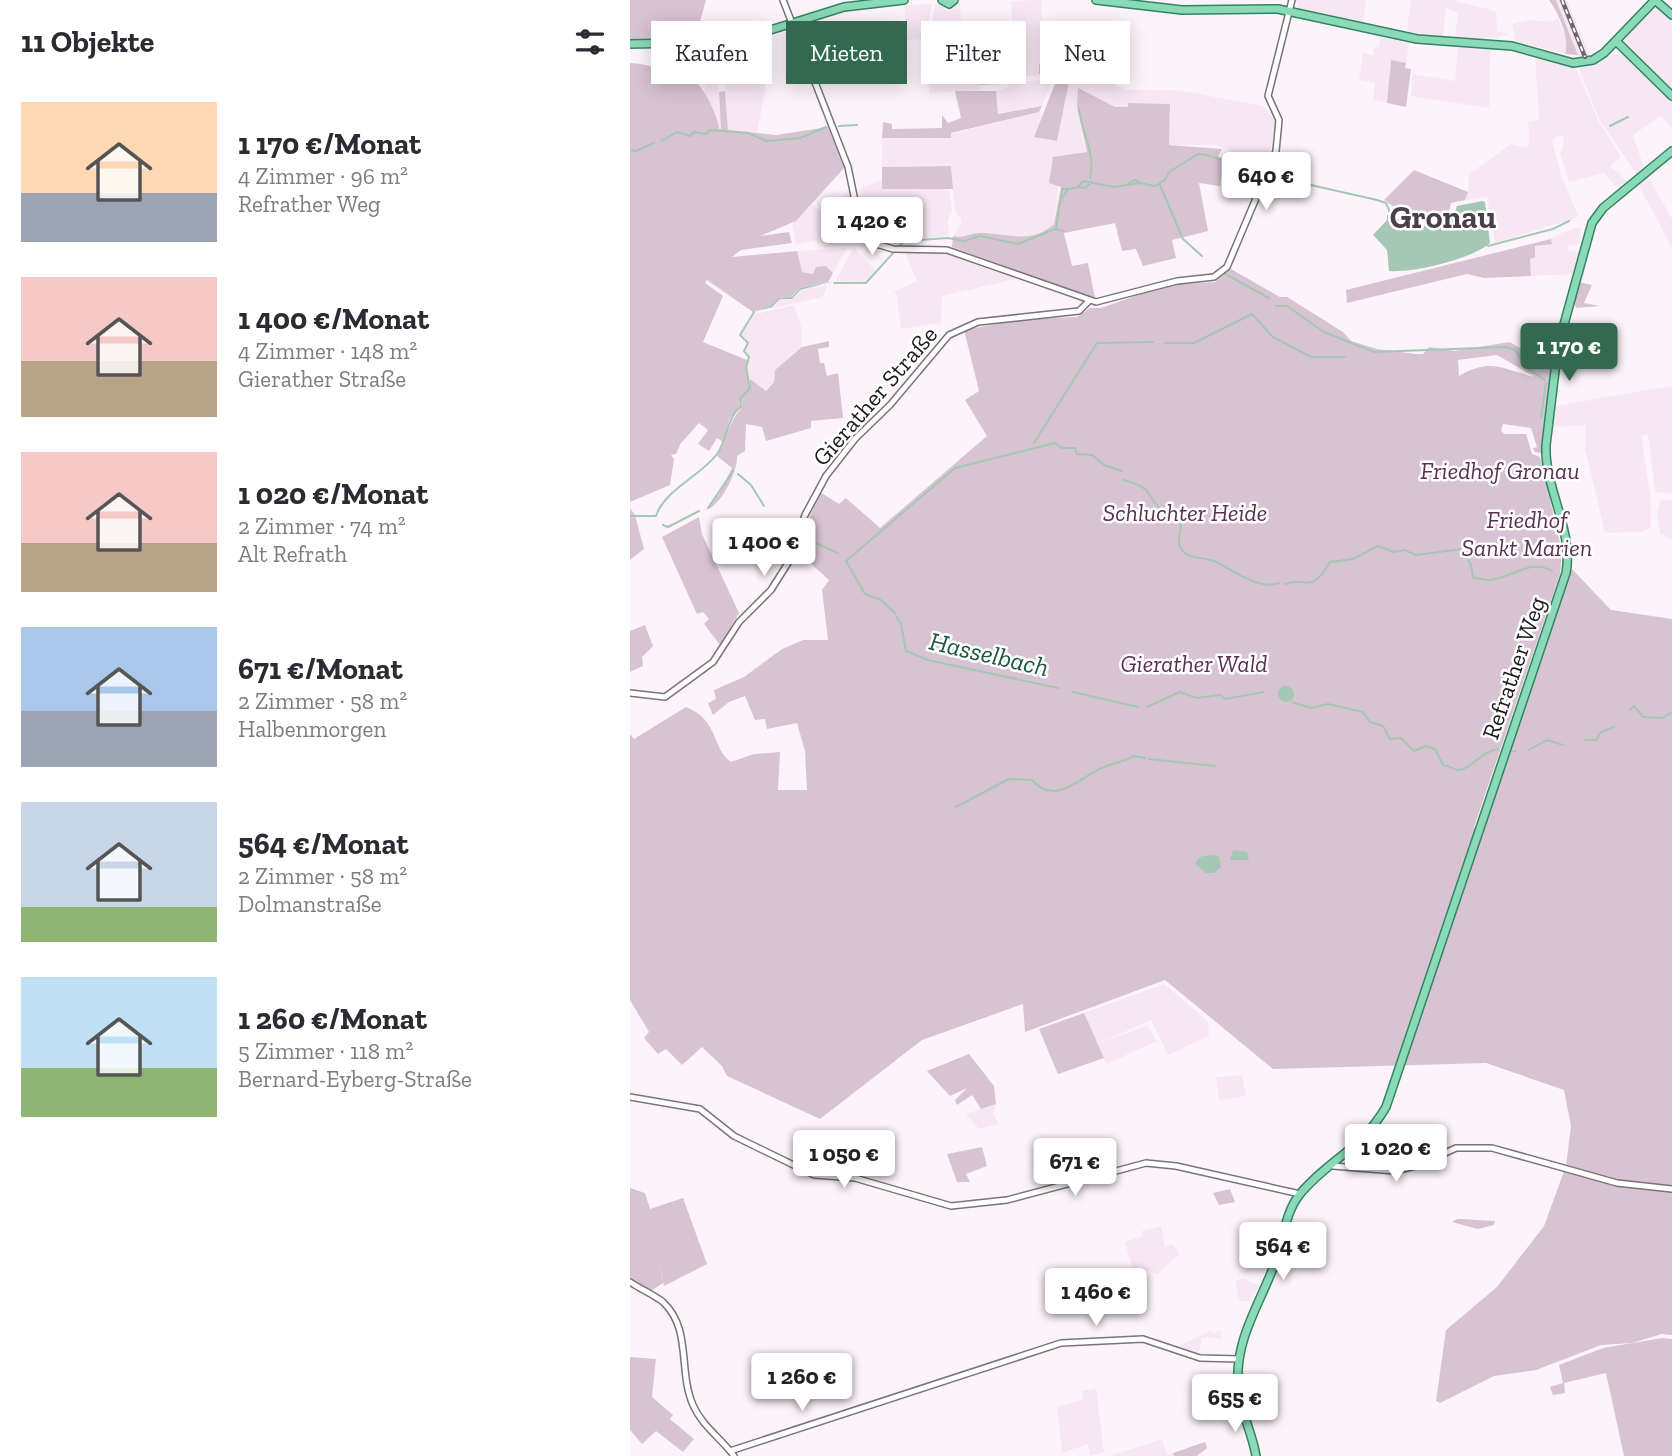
<!DOCTYPE html>
<html lang="de">
<head>
<meta charset="utf-8">
<style>
	body { margin:0; font-family:"Zilla Slab",serif; background:#f7f7f7; color:#2b2b33; height:100vh; display:flex; flex-direction:column; font-size:26px; white-space:nowrap }
	* { box-sizing:border-box; margin:0 }
	p { font-size:23px; color:#7c7c81 }
	.icon { flex:none; width:38px; height:38px; fill:none; stroke:currentColor; stroke-width:2; stroke-linecap:round; stroke-linejoin:round }
	.map { position:relative; flex:1; overflow:hidden }
	.details { display:flex; flex-direction:column; background:#fff; width:630px }
	.details>* { flex:none }
	.hud { position:absolute; left:21px; top:21px; width:665px; height:63px; display:flex; gap:14px }
	.price { position:absolute; translate:-50% -60px; padding:0 16px; border-radius:7px; background:#fff; color:#222; font-size:23px; line-height:46px; filter:drop-shadow(0 2px 4px #0008) }
	.price::after { content:''; position:absolute; left:50%; top:42px; width:21px; height:16px; margin-left:-10px; background:inherit; clip-path:polygon(0 0,100% 0,50% 100%) }
	.price.current { background:#33694f; color:#fff }
	ul { padding:0; list-style:none }
	li { display:flex; align-items:center; gap:21px; height:175px; padding:0 21px }
	li span { display:grid; place-items:center; flex:none; width:196px; height:140px; border-radius:0px; color:#555 }
	li>.icon { margin-inline-start:auto }
	span .icon { width:84px; height:84px; fill:#fffc; stroke-width:1 }
	li b { font-size:30px }
	h2 { display:flex; justify-content:space-between; align-items:center; height:84px; padding:0 21px; font-size:30px }
	.tag { padding:0 24px; border-radius:0px; background:#fff; box-shadow:0 4px 18px #0003; font-size:24px; line-height:63px }
	.tag.current { background:#33694f; color:#fff }
	main { display:flex; flex:1; min-height:0 }
	.map>svg:first-child { display:block }
	.built { fill:#f7e7f3 }
	.green { fill:#d8c3d3; fill-rule:evenodd }
	.water { fill:#a4c8b4 }
	.lines { fill:none; stroke-linecap:round; stroke-linejoin:round }
	.stream { stroke:#a4c8b4; stroke-width:2 }
	.minor-casing { stroke:#7b7379; stroke-width:8 }
	.major-casing { stroke:#318561; stroke-width:10 }
	.minor { stroke:#fff; stroke-width:5 }
	.major { stroke:#8ad9b7; stroke-width:7 }
	.rail-casing { stroke:#6d676b; stroke-width:4.5 }
	.rail { stroke:#fff; stroke-width:2; stroke-dasharray:5; stroke-linecap:butt }
	.labels { text-anchor:middle; stroke-width:5; stroke-linejoin:round; paint-order:stroke }
	.street-label { font-size:24px; fill:#1c191b; stroke:#fff }
	.park-label { font-size:24px; font-style:italic; fill:#5a3152; stroke:#fff }
	.water-label { font-size:26px; font-style:italic; fill:#1b583e; stroke:#fff }
	.district-label { font-size:32px; font-weight:bold; fill:#484147; stroke:#fff }
</style>
</head>
<body>
<main>
<section class="details">
<h2>11 Objekte<svg class="icon" aria-label="filters" viewBox="0 0 24 24"><path d="M4 7h16M4 17h16"/><circle cx="9" cy="7" r="2"/><circle cx="15" cy="17" r="2"/></svg></h2>
<ul>
<li><span style="background:linear-gradient(#ffd9b3 65%,#9aa5b1 0)"><svg class="icon" aria-label="home" viewBox="0 0 24 24"><path d="M3 11l9-7 9 7M6 9v11h12V9"/></svg></span><div><b>1 170 €/Monat</b><p>4 Zimmer · 96 m²</p><p>Refrather Weg</p></div></li>
<li><span style="background:linear-gradient(#f6c9c9 60%,#b9a48a 0)"><svg class="icon" aria-label="home" viewBox="0 0 24 24"><path d="M3 11l9-7 9 7M6 9v11h12V9"/></svg></span><div><b>1 400 €/Monat</b><p>4 Zimmer · 148 m²</p><p>Gierather Straße</p></div></li>
<li><span style="background:linear-gradient(#f6c9c9 65%,#b9a48a 0)"><svg class="icon" aria-label="home" viewBox="0 0 24 24"><path d="M3 11l9-7 9 7M6 9v11h12V9"/></svg></span><div><b>1 020 €/Monat</b><p>2 Zimmer · 74 m²</p><p>Alt Refrath</p></div></li>
<li><span style="background:linear-gradient(#a9c7e8 60%,#9aa5b1 0)"><svg class="icon" aria-label="home" viewBox="0 0 24 24"><path d="M3 11l9-7 9 7M6 9v11h12V9"/></svg></span><div><b>671 €/Monat</b><p>2 Zimmer · 58 m²</p><p>Halbenmorgen</p></div></li>
<li><span style="background:linear-gradient(#c9d6e8 75%,#8fb573 0)"><svg class="icon" aria-label="home" viewBox="0 0 24 24"><path d="M3 11l9-7 9 7M6 9v11h12V9"/></svg></span><div><b>564 €/Monat</b><p>2 Zimmer · 58 m²</p><p>Dolmanstraße</p></div></li>
<li><span style="background:linear-gradient(#bfe0f5 65%,#8fb573 0)"><svg class="icon" aria-label="home" viewBox="0 0 24 24"><path d="M3 11l9-7 9 7M6 9v11h12V9"/></svg></span><div><b>1 260 €/Monat</b><p>5 Zimmer · 118 m²</p><p>Bernard-Eyberg-Straße</p></div></li>
</ul>
</section>
<div class="map">
<svg width="1042" height="1456" viewBox="0 0 1042 1456">
	<rect width="100%" height="100%" fill="#fdf4fb"/>
	<path class="built" d="M 411,0 L 412,23 L 432,29 L 429,52 L 418,49 L 419,63 L 409,64 L 409,75 L 365,78 L 362,26 L 382,24 L 381,1 Z
		M 666,0 L 736,0 L 733,23 L 668,8 Z
		M 781,0 L 822,0 L 866,11 L 867,31 L 879,34 L 867,38 L 825,38 L 828,14 L 816,7 L 813,37 L 781,32 L 777,29 Z
		M 926,0 L 937,0 L 960,56 L 950,59 Z
		M 330,2 L 331,21 L 339,21 L 340,27 L 347,27 L 350,90 L 299,93 L 298,51 L 305,4 L 311,4 L 316,9 L 324,9 L 325,3 Z
		M 302,4 L 296,39 L 277,40 L 274,5 Z
		M 1023,5 L 1042,20 L 1042,92 L 992,43 Z
		M 928,18 L 938,45 L 935,54 L 885,41 L 882,24 L 901,20 L 920,22 Z
		M 750,37 L 779,43 L 776,63 L 761,61 L 757,103 L 743,100 L 745,83 L 729,80 L 733,53 L 743,55 L 744,47 L 749,47 Z
		M 126,41 L 136,86 L 127,133 L 98,130 L 94,73 L 99,72 L 102,64 L 101,47 Z
		M 828,47 L 860,48 L 859,108 L 781,96 L 783,74 L 825,81 Z
		M 84,51 L 86,51 L 91,129 L 88,129 L 75,97 L 75,77 L 85,77 Z
		M 982,55 L 994,55 L 1042,101 L 1042,128 L 1030,116 L 1003,135 L 1015,171 L 1042,219 L 1042,248 L 1009,186 L 1012,182 L 970,121 L 948,67 Z
		M 905,57 L 946,68 L 969,122 L 991,157 L 980,166 L 998,182 L 989,190 L 974,173 L 939,182 L 930,153 L 934,142 L 932,135 L 925,137 L 922,141 L 931,175 L 948,216 L 935,225 L 933,222 L 865,243 L 857,197 L 835,200 L 834,196 L 838,192 L 839,174 L 881,144 L 897,148 L 899,140 L 898,121 L 909,120 Z
		M 443,62 L 495,90 L 548,90 L 633,106 L 646,122 L 637,165 L 586,145 L 539,145 L 539,104 L 499,103 L 498,107 L 485,107 L 451,134 L 458,153 L 443,185 L 429,186 L 423,228 L 406,236 L 376,241 L 348,234 L 330,239 L 323,237 L 332,221 L 325,211 L 321,166 L 252,167 L 252,138 L 321,138 L 320,134 L 409,112 L 412,113 L 404,137 L 427,140 Z
		M 422,79 L 412,106 L 367,114 L 366,91 L 374,90 L 382,83 Z
		M 251,180 L 252,189 L 319,189 L 322,211 L 318,221 L 319,236 L 273,240 L 269,245 L 245,238 L 232,219 L 229,189 Z
		M 220,188 L 230,231 L 227,239 L 187,243 L 186,240 L 166,245 L 162,224 L 182,204 L 196,216 Z
		M 945,228 L 951,228 L 949,244 L 938,246 L 938,250 L 949,252 L 943,274 L 901,276 L 900,259 L 905,245 L 922,244 L 921,239 L 926,235 Z
		M 217,248 L 203,273 L 196,266 L 183,274 L 171,272 L 167,251 Z
		M 224,248 L 247,272 L 236,282 L 205,281 Z
		M 287,250 L 312,252 L 387,279 L 312,296 L 311,323 L 271,329 L 266,293 L 263,292 L 287,281 L 275,252 Z
		M 197,285 L 194,295 L 189,298 L 130,311 L 146,304 L 150,299 L 162,299 L 170,290 Z
		M 164,305 L 171,325 L 172,347 L 145,370 L 144,382 L 135,391 L 120,379 L 117,367 L 120,357 L 115,347 L 119,343 L 111,335 L 122,315 Z
		M 1042,386 L 1042,494 L 1025,492 L 1018,434 L 1011,436 L 1020,492 L 1021,527 L 1012,532 L 975,533 L 955,449 L 956,425 L 921,427 L 925,406 Z
		M 1042,499 L 1042,539 L 1030,534 L 1027,511 L 1031,501 Z
		M 534,984 L 578,1021 L 579,1036 L 538,1055 L 521,1020 L 468,1044 L 517,1025 L 527,1041 L 477,1064 L 473,1058 L 428,1074 L 409,1029 Z
		M 612,1075 L 616,1096 L 589,1100 L 586,1077 Z
		M 345,1100 L 366,1104 L 363,1114 L 369,1124 L 349,1129 L 336,1114 L 351,1109 Z
		M 445,1150 L 451,1160 L 458,1157 L 465,1174 L 440,1183 L 437,1171 L 442,1168 L 438,1153 Z
		M 531,1226 L 535,1246 L 543,1244 L 549,1254 L 528,1274 L 518,1271 L 504,1274 L 495,1242 L 513,1236 L 512,1231 Z
		M 660,1232 L 684,1233 L 683,1247 L 656,1244 Z
		M 613,1278 L 630,1286 L 619,1301 L 611,1301 L 608,1296 L 605,1281 Z
		M 582,1330 L 583,1333 L 591,1330 L 591,1339 L 578,1337 L 571,1339 L 572,1343 L 567,1353 L 549,1346 Z
		M 466,1388 L 474,1452 L 460,1456 L 458,1444 L 432,1453 L 427,1407 L 453,1399 L 452,1391 Z
		M 634,1398 L 637,1414 L 619,1418 L 614,1400 Z
		M 532,1439 L 537,1455 L 543,1453 L 544,1456 L 479,1456 Z"/>
	<path class="green" d="M 0,0 L 76,0 L 65,40 L 0,43 Z
		M 919,0 L 926,0 L 948,55 L 935,54 C 940,39 929,13 919,0 Z
		M 362,26 L 365,84 L 350,85 L 347,27 Z
		M 418,50 L 429,52 C 427,68 426,73 409,74 L 409,64 L 419,63 Z
		M 438,59 L 443,62 L 427,141 L 404,137 L 434,61 Z
		M 761,60 L 776,63 L 775,68 L 781,69 L 776,107 L 757,103 Z
		M 0,63 C 15,63 57,74 68,84 C 77,94 88,117 89,129 L 91,129 L 89,92 L 95,91 L 98,130 L 146,135 L 198,127 L 214,168 L 166,221 L 130,236 L 159,232 L 162,243 L 111,250 L 102,257 L 167,251 L 172,272 L 183,274 L 186,267 L 196,266 L 203,273 L 198,282 L 170,288 L 161,297 L 149,298 L 141,305 L 123,312 L 77,280 L 75,283 L 93,296 L 73,342 L 117,360 L 119,388 L 109,399 L 110,407 L 100,418 L 93,442 L 87,438 L 79,451 L 68,444 L 78,430 L 69,423 L 51,443 L 46,454 L 41,455 L 44,459 L 40,485 L 0,502 Z
		M 448,88 L 485,107 L 498,107 L 498,103 L 540,104 L 539,145 L 592,149 L 588,156 L 607,167 L 603,172 L 593,166 L 590,186 L 569,183 L 578,231 L 542,240 L 546,258 L 513,266 L 506,249 L 492,251 L 485,223 L 434,233 L 442,266 L 458,263 L 465,298 L 322,247 L 323,236 C 333,239 340,233 350,233 C 378,233 401,245 424,224 L 431,187 L 419,183 L 423,157 L 457,152 L 447,107 Z
		M 325,91 L 366,91 L 368,114 L 412,106 L 409,112 L 321,133 L 321,138 L 252,138 L 253,122 L 262,124 L 262,129 L 312,128 L 312,115 L 318,123 L 331,118 Z
		M 321,166 L 323,189 L 252,189 L 252,167 Z
		M 784,170 L 838,192 L 835,200 L 821,203 L 818,216 L 777,223 L 771,212 L 754,200 Z
		M 921,239 L 922,244 L 905,246 L 905,257 L 900,259 L 901,276 L 854,278 L 837,274 L 717,303 L 716,290 Z
		M 601,269 L 650,297 L 657,297 L 713,332 L 721,341 L 747,349 L 786,354 L 793,354 L 799,347 L 824,351 L 880,342 L 921,368 L 911,453 L 905,452 L 903,448 L 907,447 L 901,428 L 873,424 L 871,430 L 874,434 L 896,434 L 902,454 L 910,457 L 932,551 L 930,574 L 844,827 L 851,835 L 941,568 L 981,610 L 1042,619 L 1042,1335 L 1032,1334 L 1002,1343 L 971,1345 L 906,1370 L 864,1376 L 810,1403 L 806,1401 L 816,1330 L 867,1287 L 914,1226 L 936,1166 L 941,1126 L 934,1090 L 856,1063 L 643,1069 L 535,980 L 395,1032 L 393,1004 L 292,1040 L 190,1119 L 97,1076 L 92,1066 L 72,1047 L 52,1065 L 36,1049 L 28,1054 L 14,1038 L 19,1032 L 0,1000 L 0,734 L 4,739 L 56,707 C 90,721 81,748 101,762 L 124,754 L 150,752 L 148,790 L 177,790 L 175,751 L 167,723 L 137,729 L 135,719 L 125,720 L 115,696 L 99,702 L 83,715 L 78,703 L 86,699 L 84,690 L 114,677 L 152,649 L 173,640 L 198,640 L 192,590 L 199,580 L 166,550 L 190,492 L 209,504 L 216,498 L 250,528 L 357,436 L 335,400 L 349,391 L 334,330 L 394,319 L 447,317 L 460,308 L 471,308 L 537,285 L 585,282 ZM 867,355 L 905,377 C 873,370 862,357 829,376 L 828,360 Z
		M 949,282 L 962,285 L 954,303 L 970,306 L 946,308 L 944,301 Z
		M 199,341 L 199,347 L 188,349 L 190,363 L 194,363 L 197,376 L 208,373 L 213,418 L 181,421 L 181,428 L 136,441 L 132,427 L 116,424 L 115,451 L 107,456 C 108,471 91,506 76,510 L 89,494 L 102,468 L 87,456 C 96,442 101,416 112,408 L 111,399 L 120,388 L 120,379 L 136,391 L 144,382 L 145,370 L 172,347 Z
		M 0,508 L 5,515 L 14,549 L 0,560 Z
		M 69,517 L 72,534 L 109,613 L 90,645 L 74,624 L 79,619 L 73,612 L 67,614 L 32,537 Z
		M 15,625 L 23,646 L 12,657 L 13,666 L 0,672 L 0,631 Z
		M 454,1013 L 474,1058 L 428,1074 L 409,1029 Z
		M 339,1054 L 364,1086 L 366,1104 L 351,1109 L 342,1095 L 327,1105 L 325,1100 L 337,1088 L 320,1096 L 297,1071 Z
		M 352,1147 L 357,1166 L 336,1174 L 340,1182 L 327,1182 L 317,1154 Z
		M 0,1188 L 15,1193 L 20,1209 L 53,1198 L 77,1264 L 34,1286 L 29,1262 L 33,1283 L 21,1291 L 0,1277 Z
		M 600,1189 L 605,1202 L 589,1205 L 583,1193 Z
		M 827,1219 L 830,1219 L 865,1221 L 864,1225 L 848,1229 L 822,1222 Z
		M 1032,1338 L 1042,1339 L 1042,1456 L 994,1456 L 976,1373 L 934,1383 L 935,1393 L 923,1395 L 920,1387 L 933,1383 L 929,1365 L 973,1348 Z
		M 0,1357 L 26,1359 L 22,1397 L 43,1415 L 40,1419 L 64,1439 L 53,1452 L 26,1431 L 12,1444 L 0,1430 Z
		M 575,1442 L 577,1448 L 567,1456 L 544,1456 L 543,1453 Z"/>
	<path class="water" d="M 852,201 L 855,202 L 860,243 C 842,259 784,273 759,271 L 757,250 L 743,235 L 757,220 L 757,215 L 762,214 L 765,220 L 770,218 L 773,227 L 783,229 L 823,219 L 827,206 Z
		M 205,281 L 170,290 L 162,299 L 150,299 L 142,307 L 123,312 L 141,305 L 149,298 L 162,297 L 170,288 Z
		M648 694a8 8 0 1 1 16 0a8 8 0 1 1-16 0Z
		M 603,850 L 617,852 L 619,860 L 600,860 Z
		M 579,855 L 589,856 L 591,867 L 584,873 L 576,873 L 565,864 L 570,857 Z"/>
	<g class="lines">
		<path class="stream" d="M 449,109 C 452,134 466,153 460,178
			M 209,126 L 227,125
			M 980,126 L 998,117
			M 31,141 L 47,132 L 60,136 L 64,132 L 76,134 L 80,130 L 118,133 L 137,141 L 170,138 L 196,127
			M 0,150 L 6,151 L 24,143
			M 641,176 L 747,200 L 756,203 L 761,215
			M 496,185 L 505,180 L 509,182
			M 530,185 L 553,239 L 572,256
			M 449,187 L 455,188 L 462,182
			M 431,199 L 432,189 L 437,189
			M 426,228 L 430,202 L 438,189 L 448,187 L 453,181 L 484,187 L 510,183 L 525,186 L 535,180 L 539,172 L 568,154 C 591,155 607,172 629,175
			M 425,229 L 434,231
			M 275,239 L 286,240
			M 858,246 L 923,229 L 939,221
			M 268,248 L 274,241 L 318,238 L 334,241 L 350,236 L 388,244 L 425,229
			M 595,274 L 639,298
			M 204,283 L 236,283 L 264,252
			M 646,306 L 657,306 L 694,332 L 744,352 L 876,347 L 885,350 L 897,368 L 915,380
			M 535,343 L 564,343 L 622,314 L 643,337 L 681,357 L 715,357
			M 911,417 L 916,383
			M 404,443 L 467,343 L 523,342
			M 108,474 L 121,485 L 134,506
			M 493,480 C 527,488 514,497 533,511 C 539,516 546,518 551,525 C 551,532 547,540 550,547 C 557,560 573,557 584,561 C 602,569 628,591 649,583
			M 78,508 L 103,471
			M 0,516 L 26,516 C 34,490 72,475 87,454 C 97,441 98,414 111,407 L 110,399 L 120,388 L 116,368 L 119,357 L 114,351 L 118,343 L 110,335 L 124,312
			M 33,525 L 38,527 L 69,511
			M 171,546 L 177,539 L 208,553
			M 655,584 C 677,576 680,596 700,562 L 723,559 L 748,546 L 764,552 L 774,550 L 786,555 L 832,549 L 841,565 L 843,578 C 848,578 855,580 860,580 C 881,578 901,558 922,571
			M 265,613 L 251,600 L 235,594 L 216,561 L 325,468 L 425,443 L 432,448 L 445,448 L 447,454 L 462,455 L 474,465 L 492,471
			M 266,616 L 271,624 L 276,651 L 298,660 L 428,688
			M 443,692 L 508,707
			M 662,702 L 681,708 L 698,704 L 733,712 L 740,722 L 753,726 L 760,739 L 771,738 L 784,751 L 796,746 L 805,749 L 813,765 C 820,765 823,770 829,770 C 842,769 851,751 868,749
			M 517,707 L 550,692 L 567,698 L 590,695 L 595,699 L 634,692
			M 1000,710 L 1004,706 L 1013,717 L 1032,718 L 1042,712
			M 955,740 L 966,740 L 971,732 L 984,727
			M 899,750 L 917,740 L 933,745
			M 881,751 L 885,751
			M 519,759 L 585,766
			M 326,807 L 379,779 L 402,780 C 427,809 453,773 477,766 C 487,762 494,762 503,756 L 515,758"/>
		<g class="minor-casing">
			<path id="minor" d="M 153,0 L 218,167 L 229,220 L 236,235 L 246,244 L 263,249 L 317,250 L 466,302 L 547,281 L 584,277 L 597,267 L 646,151 L 649,120 L 638,96 L 662,0
				M 0,693 L 35,697 L 83,662 L 109,622 L 141,590 L 158,563 L 175,515 L 196,476 L 225,439 L 260,405 L 319,335 L 348,322 L 449,311 L 459,301
				M 0,1097 L 70,1109 L 104,1136 L 184,1175 L 225,1178 L 321,1206 L 377,1200 L 516,1163 L 546,1166 L 670,1194
				M 703,1166 L 765,1171 L 789,1165 L 826,1148 L 862,1148 L 987,1183 L 1042,1189
				M 0,1282 C 10,1289 23,1294 33,1302 C 62,1329 48,1371 63,1405 C 72,1426 91,1438 104,1456
				M 100,1451 L 431,1343 L 513,1339 L 570,1358 L 609,1359"/>
		</g>
		<g class="major-casing">
			<path id="major" d="M 312,0 L 319,4 L 324,0
				M 466,0 L 552,10 L 648,9 L 787,39 L 882,46 L 943,63 L 963,60 L 974,53 L 1025,0
				M 1025,0 L 1042,15
				M 987,42 L 1042,96
				M 0,44 L 102,42 L 214,7 L 274,0
				M 626,1456 C 622,1431 609,1410 608,1384 C 605,1339 630,1304 645,1263 C 653,1241 655,1212 670,1194 C 698,1160 731,1150 756,1107 L 936,573 C 944,530 914,488 916,445 L 928,346 L 962,223 L 973,208 L 1042,151"/>
		</g>
		<use href="#minor" class="minor"/>
		<use href="#major" class="major"/>
		<g class="rail-casing">
			<path id="rail" d="M 932,0 L 955,57"/>
		</g>
		<use href="#rail" class="rail"/>
	</g>
	<g class="labels">
		<g class="street-label">
			<text transform="translate(245 396) rotate(-49)" y="8">Gierather Straße</text>
			<text transform="translate(884 668) rotate(-71)" y="8">Refrather Weg</text>
		</g>
		<g class="park-label">
			<text x="870" y="479">Friedhof Gronau</text>
			<text x="555" y="521">Schluchter Heide</text>
			<text x="897" y="528">Friedhof<tspan x="897" dy="28">Sankt Marien</tspan></text>
			<text x="564" y="672">Gierather Wald</text>
		</g>
		<g class="water-label">
			<text transform="translate(359 654) rotate(13)" y="9">Hasselbach</text>
		</g>
		<g class="district-label">
			<text x="813" y="228">Gronau</text>
		</g>
	</g>
</svg>
<b class="price" style="left:636px;top:212px">640 €</b>
<b class="price" style="left:242px;top:257px">1 420 €</b>
<b class="price current" style="left:939px;top:383px">1 170 €</b>
<b class="price" style="left:134px;top:578px">1 400 €</b>
<b class="price" style="left:766px;top:1184px">1 020 €</b>
<b class="price" style="left:214px;top:1190px">1 050 €</b>
<b class="price" style="left:445px;top:1198px">671 €</b>
<b class="price" style="left:653px;top:1282px">564 €</b>
<b class="price" style="left:466px;top:1328px">1 460 €</b>
<b class="price" style="left:172px;top:1413px">1 260 €</b>
<b class="price" style="left:605px;top:1434px">655 €</b>
<div class="hud">
<a class="tag">Kaufen</a>
<a class="tag current">Mieten</a>
<a class="tag">Filter</a>
<a class="tag">Neu</a>
</div>
</div>
</main>
</body>
</html>
